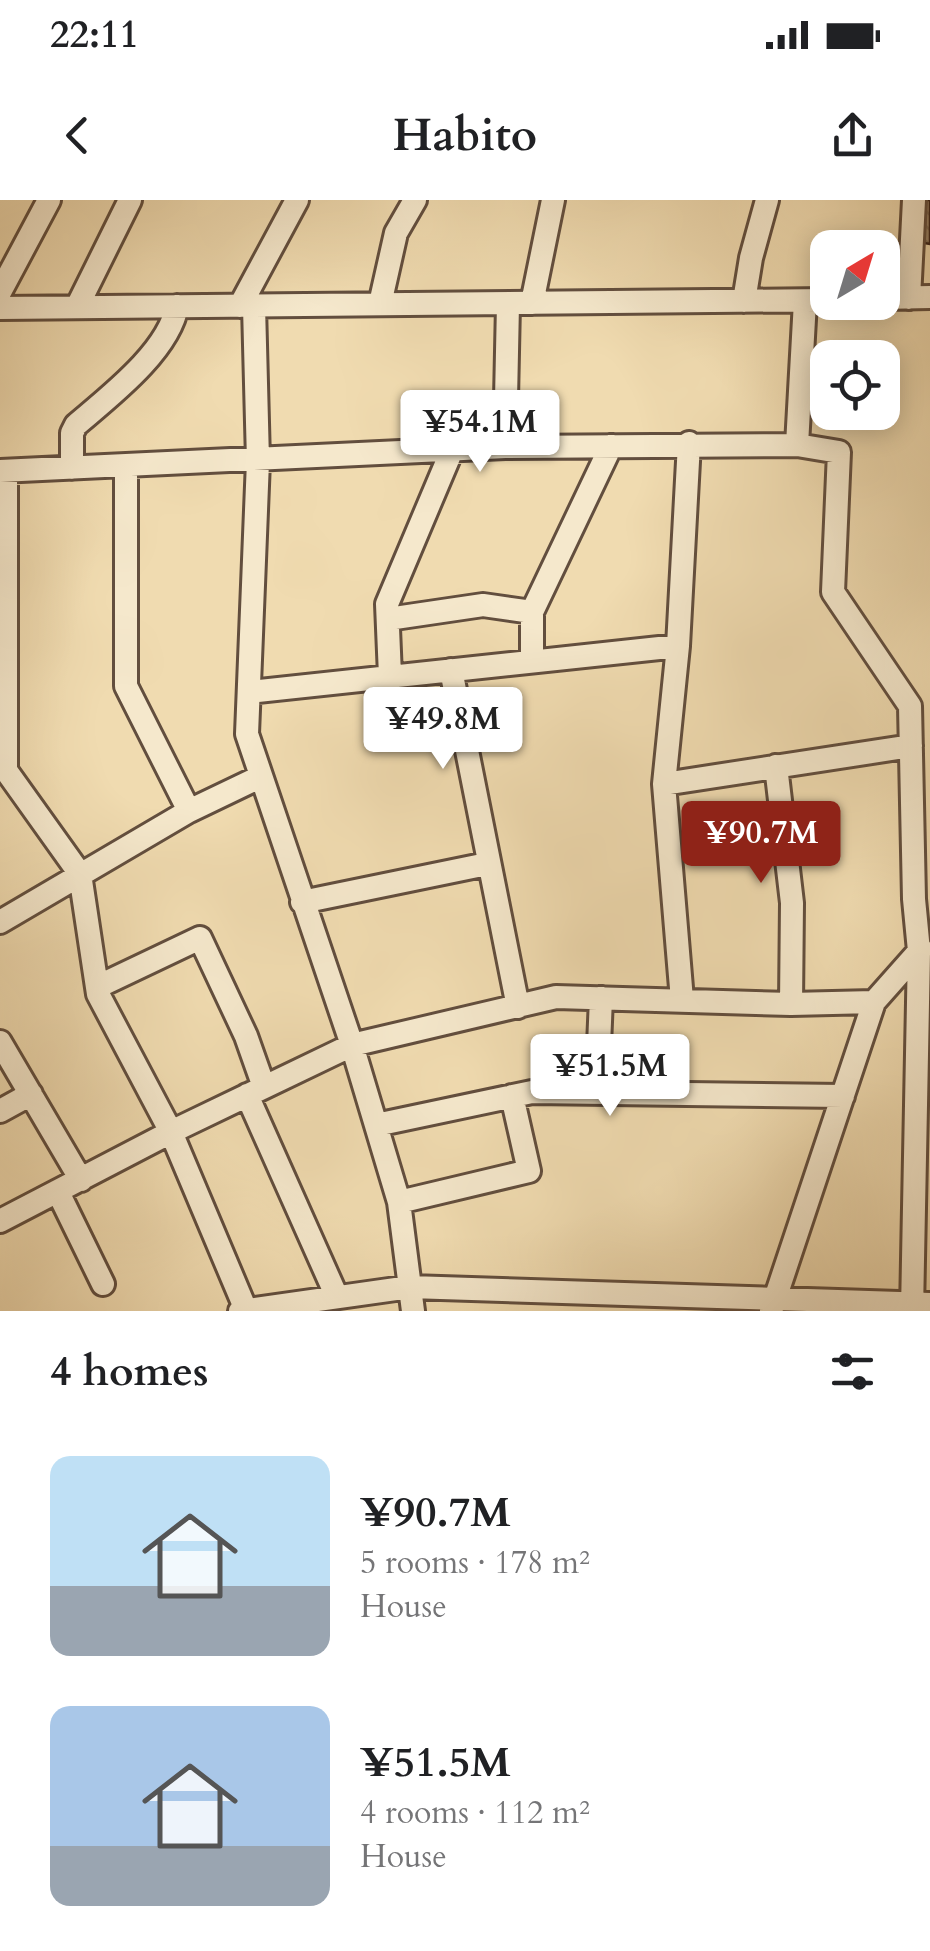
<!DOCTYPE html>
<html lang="en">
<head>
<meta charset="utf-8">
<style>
	body { margin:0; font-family:Cardo,serif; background:#f2f2f2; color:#202124; height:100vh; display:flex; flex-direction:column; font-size:38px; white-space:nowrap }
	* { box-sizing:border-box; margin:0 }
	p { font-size:32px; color:#757577 }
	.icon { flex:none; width:55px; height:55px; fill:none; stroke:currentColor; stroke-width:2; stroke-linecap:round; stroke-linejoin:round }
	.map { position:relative; height:1111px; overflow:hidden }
	.sheet { display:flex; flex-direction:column; background:#fff; flex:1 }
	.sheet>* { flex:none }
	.needle { width:65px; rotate:38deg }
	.fabs { position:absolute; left:810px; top:30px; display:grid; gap:20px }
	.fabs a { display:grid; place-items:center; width:90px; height:90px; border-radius:20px; background:#fff; box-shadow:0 5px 25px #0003; font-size:50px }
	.price { position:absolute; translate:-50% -85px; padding:0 22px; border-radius:10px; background:#fff; color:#222; font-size:32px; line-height:65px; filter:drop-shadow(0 2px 5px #0008) }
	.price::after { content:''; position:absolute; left:50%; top:60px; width:30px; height:22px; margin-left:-15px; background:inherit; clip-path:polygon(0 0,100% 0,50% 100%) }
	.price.on { background:#8f2418; color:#fff }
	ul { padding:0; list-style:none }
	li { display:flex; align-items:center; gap:30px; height:250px; padding:0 50px }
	li span { display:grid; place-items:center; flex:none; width:280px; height:200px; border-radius:20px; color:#555 }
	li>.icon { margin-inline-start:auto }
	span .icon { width:120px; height:120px; fill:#fffc; stroke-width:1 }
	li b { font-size:42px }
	h2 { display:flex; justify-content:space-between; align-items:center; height:120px; padding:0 50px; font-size:42px }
	.status { display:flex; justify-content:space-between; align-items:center; height:70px; padding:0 50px; background:#fff; direction:ltr }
	.status svg { height:28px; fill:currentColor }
	header { display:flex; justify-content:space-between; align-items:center; height:130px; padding:0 50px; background:#fff; font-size:45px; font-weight:800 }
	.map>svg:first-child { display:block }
	.building { fill:url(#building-back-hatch); stroke:#321f18; stroke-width:2.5 }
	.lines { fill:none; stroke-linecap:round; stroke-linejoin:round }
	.minor-casing { stroke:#624e3e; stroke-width:28 }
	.minor { stroke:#f5e8cc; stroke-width:22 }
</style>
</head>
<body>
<div class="status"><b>22:11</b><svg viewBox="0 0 49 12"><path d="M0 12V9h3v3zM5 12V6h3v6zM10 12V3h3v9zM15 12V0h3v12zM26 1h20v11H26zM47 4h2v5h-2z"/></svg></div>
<header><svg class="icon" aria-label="back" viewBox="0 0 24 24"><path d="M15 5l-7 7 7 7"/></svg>Habito<svg class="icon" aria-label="share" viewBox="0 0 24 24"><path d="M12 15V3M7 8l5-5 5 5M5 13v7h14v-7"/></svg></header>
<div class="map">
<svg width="930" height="1111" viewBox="0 0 930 1111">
	<defs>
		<pattern id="building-back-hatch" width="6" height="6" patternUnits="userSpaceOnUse" patternTransform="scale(2.5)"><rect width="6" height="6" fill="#958167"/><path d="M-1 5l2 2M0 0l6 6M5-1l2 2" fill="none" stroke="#7a6954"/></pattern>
	</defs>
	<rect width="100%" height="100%" fill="#f0dbb0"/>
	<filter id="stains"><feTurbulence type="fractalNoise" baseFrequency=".002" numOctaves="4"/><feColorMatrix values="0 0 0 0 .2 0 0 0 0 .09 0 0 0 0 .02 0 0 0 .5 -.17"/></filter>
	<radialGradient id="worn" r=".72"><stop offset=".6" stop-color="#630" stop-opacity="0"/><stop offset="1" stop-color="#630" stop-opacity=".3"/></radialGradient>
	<path class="building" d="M 926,0 L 930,0 L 930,44 L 924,43 Z"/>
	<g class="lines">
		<g class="minor-casing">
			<path id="minor" d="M 0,92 L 49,0
				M 882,98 L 930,97
				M 909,98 L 914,0
				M 744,101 L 751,58 L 767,0
				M 805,101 L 797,245 L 839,252 L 833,392 L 910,506 L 914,699 L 919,751 L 912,1111
				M 532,103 L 553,0
				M 380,104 L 396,33 L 415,0
				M 240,106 L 297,0
				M 254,106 L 258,261 L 247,534 L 352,845 L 399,1002 L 413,1111
				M 77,107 L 130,0
				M 0,108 L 828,100
				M 505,247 L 508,104
				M 126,266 L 126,486 L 189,611
				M 72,268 L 72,233 L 76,225 C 110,196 169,151 177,106
				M 0,271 L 505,247 L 797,245
				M 388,419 L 483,405 L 532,412
				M 532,461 L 532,412 L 611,246
				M 451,470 L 518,807
				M 390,476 L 387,404 L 452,250
				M 249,492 L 678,446
				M 0,562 L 80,674 L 98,794 L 171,932 L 246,1110
				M 776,566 L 792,703 L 791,804
				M 6,569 L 6,271
				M 664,584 L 911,546
				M 302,702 L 487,664
				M 0,722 L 189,611 L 260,577
				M 97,787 L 200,738 L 246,836 L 264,887
				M 682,800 L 664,584 L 678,446 L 689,243
				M 0,842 L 81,980
				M 597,893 L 601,798
				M 247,895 L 337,1097
				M 0,911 L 31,894
				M 376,925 L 532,892 L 843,896
				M 58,992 L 103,1084
				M 399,1002 L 529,971 L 512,896
				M 0,1021 L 171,932 L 352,845 L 556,797 L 791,804 L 874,802
				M 240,1111 L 410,1087 L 930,1104
				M 771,1111 L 874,802 L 921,749"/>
		</g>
		<use href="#minor" class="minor"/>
	</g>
	<rect width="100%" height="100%" filter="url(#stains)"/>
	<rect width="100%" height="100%" fill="url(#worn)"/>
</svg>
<div class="fabs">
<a><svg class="needle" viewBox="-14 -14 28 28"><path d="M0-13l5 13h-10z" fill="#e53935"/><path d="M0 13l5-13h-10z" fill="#757577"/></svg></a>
<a><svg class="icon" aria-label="locate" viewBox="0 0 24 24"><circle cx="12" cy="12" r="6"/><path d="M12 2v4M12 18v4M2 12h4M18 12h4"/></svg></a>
</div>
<b class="price" style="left:480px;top:275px">¥54.1M</b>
<b class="price" style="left:443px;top:572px">¥49.8M</b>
<b class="price on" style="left:761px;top:686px">¥90.7M</b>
<b class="price" style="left:610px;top:919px">¥51.5M</b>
</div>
<section class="sheet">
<h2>4 homes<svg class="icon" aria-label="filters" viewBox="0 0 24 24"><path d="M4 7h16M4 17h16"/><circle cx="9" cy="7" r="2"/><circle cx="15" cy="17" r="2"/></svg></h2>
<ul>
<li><span style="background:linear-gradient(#bfe0f5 65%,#9aa5b1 0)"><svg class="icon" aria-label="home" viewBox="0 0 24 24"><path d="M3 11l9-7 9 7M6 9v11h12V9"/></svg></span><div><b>¥90.7M</b><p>5 rooms · 178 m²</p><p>House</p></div></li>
<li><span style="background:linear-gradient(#a9c7e8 70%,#9aa5b1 0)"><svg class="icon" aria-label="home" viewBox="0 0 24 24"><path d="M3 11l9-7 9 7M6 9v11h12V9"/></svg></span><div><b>¥51.5M</b><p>4 rooms · 112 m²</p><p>House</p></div></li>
</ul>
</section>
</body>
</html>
